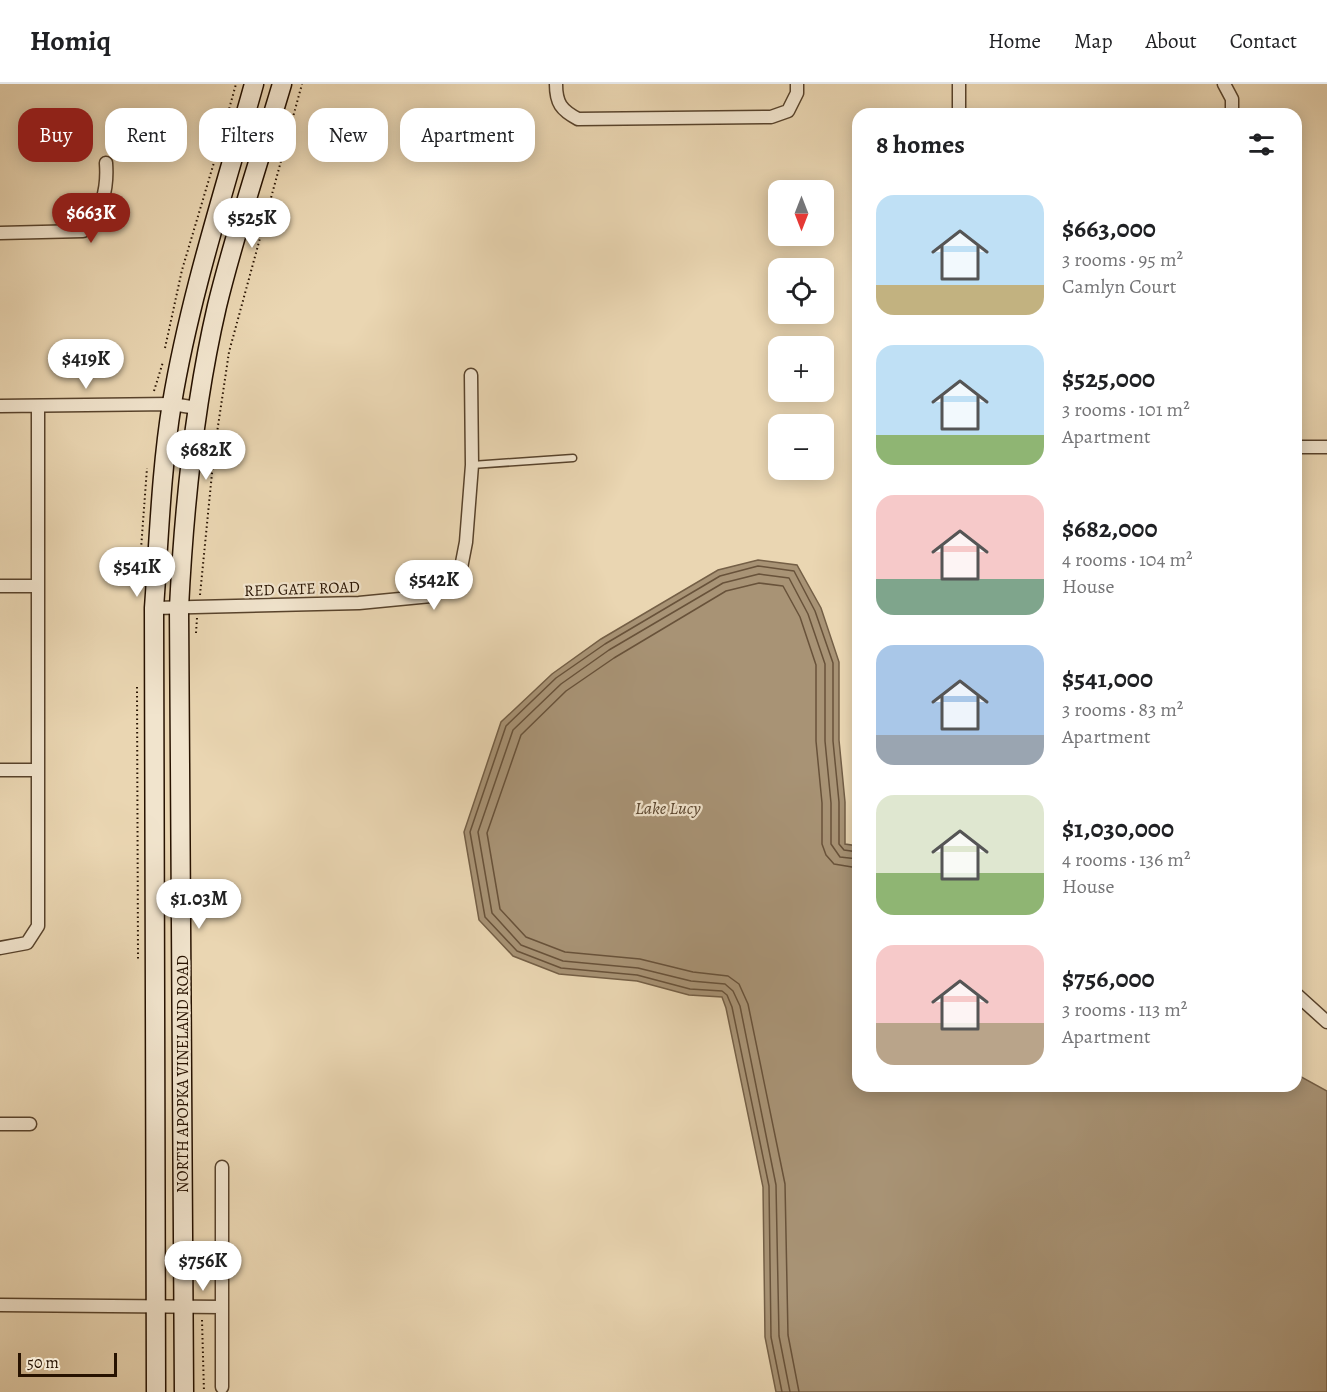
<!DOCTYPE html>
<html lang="en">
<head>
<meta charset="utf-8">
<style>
	body { margin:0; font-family:Alegreya,serif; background:#f2f2f2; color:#202124; height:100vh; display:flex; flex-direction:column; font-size:22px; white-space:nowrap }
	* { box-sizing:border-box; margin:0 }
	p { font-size:20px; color:#757577 }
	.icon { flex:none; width:33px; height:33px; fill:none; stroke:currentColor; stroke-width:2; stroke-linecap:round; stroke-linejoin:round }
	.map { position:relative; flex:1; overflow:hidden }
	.side { position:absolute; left:852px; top:24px; width:450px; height:984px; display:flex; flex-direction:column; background:#fff; border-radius:18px; box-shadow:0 3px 15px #0003 }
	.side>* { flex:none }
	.top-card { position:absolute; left:18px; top:24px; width:570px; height:54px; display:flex; gap:12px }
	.needle { width:39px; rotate:180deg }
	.tools { position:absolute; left:768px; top:96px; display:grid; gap:12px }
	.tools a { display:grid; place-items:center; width:66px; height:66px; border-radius:12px; background:#fff; box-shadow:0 3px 15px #0003; font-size:30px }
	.scale { position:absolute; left:18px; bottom:15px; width:99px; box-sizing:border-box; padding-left:6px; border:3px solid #271200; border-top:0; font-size:16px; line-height:21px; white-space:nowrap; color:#271200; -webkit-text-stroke:4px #f1e4cd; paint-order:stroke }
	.price { position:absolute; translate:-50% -51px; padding:0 14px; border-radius:21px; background:#fff; color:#222; font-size:20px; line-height:39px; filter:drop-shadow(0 2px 3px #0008) }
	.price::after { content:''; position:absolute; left:50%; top:36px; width:18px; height:14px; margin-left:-9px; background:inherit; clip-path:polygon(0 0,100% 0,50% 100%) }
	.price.selected { background:#8f2418; color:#fff }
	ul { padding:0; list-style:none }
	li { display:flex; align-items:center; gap:18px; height:150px; padding:0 24px }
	li span { display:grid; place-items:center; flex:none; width:168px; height:120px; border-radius:18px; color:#555 }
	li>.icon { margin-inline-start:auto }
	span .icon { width:72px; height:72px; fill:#fffc; stroke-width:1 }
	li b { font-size:26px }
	h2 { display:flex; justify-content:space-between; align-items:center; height:72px; padding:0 24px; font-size:26px }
	.pill { padding:0 21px; border-radius:18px; background:#fff; box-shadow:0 3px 15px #0003; font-size:21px; line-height:54px }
	.pill.selected { background:#8f2418; color:#fff }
	header { display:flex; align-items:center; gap:36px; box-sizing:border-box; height:84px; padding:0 30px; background:#fff; border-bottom:2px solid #e0e0e0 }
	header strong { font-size:28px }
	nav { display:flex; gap:33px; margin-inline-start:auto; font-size:21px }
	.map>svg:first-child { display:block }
	.water { fill:#a89375; stroke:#745f46; stroke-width:1.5 }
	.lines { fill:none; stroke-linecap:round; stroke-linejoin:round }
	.shore { stroke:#68523a; stroke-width:1.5 }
	.lane-casing { stroke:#58432c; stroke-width:9 }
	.street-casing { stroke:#58432c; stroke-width:15 }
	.secondary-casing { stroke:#271200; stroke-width:21 }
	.path { stroke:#271200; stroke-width:2; stroke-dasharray:1.5 3; stroke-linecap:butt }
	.lane { stroke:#f1e4cd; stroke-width:6 }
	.street { stroke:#f1e4cd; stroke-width:12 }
	.secondary { stroke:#f1e4cd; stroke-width:18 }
	.labels { text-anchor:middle; stroke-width:4.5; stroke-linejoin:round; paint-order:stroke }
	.street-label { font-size:16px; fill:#271200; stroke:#f1e4cd }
	.water-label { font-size:18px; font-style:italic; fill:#5b462f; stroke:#f1e4cd }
</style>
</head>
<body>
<header>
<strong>Homiq</strong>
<nav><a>Home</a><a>Map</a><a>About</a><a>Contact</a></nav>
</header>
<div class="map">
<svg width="1327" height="1308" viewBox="0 0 1327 1308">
	<rect width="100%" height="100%" fill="#ead6b2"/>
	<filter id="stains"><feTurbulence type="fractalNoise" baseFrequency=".00333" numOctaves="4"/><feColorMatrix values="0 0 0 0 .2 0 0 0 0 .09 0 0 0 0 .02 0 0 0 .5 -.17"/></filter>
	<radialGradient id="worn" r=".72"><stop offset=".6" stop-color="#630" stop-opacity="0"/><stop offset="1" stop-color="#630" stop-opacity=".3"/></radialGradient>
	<path class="water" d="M 758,476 L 797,481 L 821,524 L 839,578 L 839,656 L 845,718 L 845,760 L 858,762 L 858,1002 L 1296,1002 L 1296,990 L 1327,1007 L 1327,1308 L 776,1308 L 765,1253 L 763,1103 L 726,924 L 722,913 L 689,911 L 637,897 L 559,890 L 513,872 L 479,836 L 464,748 L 501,638 L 552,590 L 601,555 L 718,486 Z"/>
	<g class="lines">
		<path class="shore" d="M 782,1308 L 771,1253 L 769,1102 L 732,923 L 727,911 L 722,907 L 690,905 L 637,891 L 561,884 L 517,867 L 485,833 L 470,748 L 506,642 L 556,594 L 605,560 L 720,492 L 758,482 L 794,487 L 815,527 L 833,579 L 833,657 L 839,718 L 839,760 L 844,766 L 858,768
			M 790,1308 L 779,1252 L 776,1101 L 740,922 L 733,907 L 725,900 L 691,897 L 638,884 L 563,877 L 521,861 L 492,829 L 478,748 L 513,646 L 561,600 L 609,566 L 723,499 L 759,490 L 789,494 L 808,530 L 825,580 L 825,657 L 831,719 L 831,760 L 840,773 L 858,775
			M 799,1308 L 788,1251 L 785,1100 L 748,920 L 739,900 L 728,892 L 693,888 L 640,875 L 565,868 L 526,853 L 500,825 L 487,749 L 521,651 L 566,607 L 614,574 L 726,507 L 759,499 L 783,502 L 800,533 L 816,581 L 816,657 L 822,719 L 822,760 L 826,771 L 834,780 L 858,784"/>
		<g class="lane-casing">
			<path id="lane" d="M 472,381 L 573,374"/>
		</g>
		<g class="street-casing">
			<path id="street" d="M 556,0 C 556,19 561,26 578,35 L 771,33 L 788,27 L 797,9 L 797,0
				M 1224,0 L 1232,15 L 1232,30
				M 959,30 L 959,0
				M 0,149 L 83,147 C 102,127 108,106 106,79
				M 0,322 L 172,320 L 197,324
				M 1296,363 L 1327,363
				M 0,502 L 37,502
				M 154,524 L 359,519 L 431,512 L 460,489 L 466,458 L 472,381 L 471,291
				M 0,686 L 38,686
				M 0,864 L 27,859 L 38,842 L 38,322
				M 1296,910 L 1327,938
				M 0,1040 L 30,1040
				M 222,1083 L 222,1303
				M 0,1221 L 222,1223"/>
		</g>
		<g class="secondary-casing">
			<path id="secondary" d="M 156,1308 L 154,524 C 159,456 161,386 172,319 C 190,211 225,105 254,0
				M 184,1308 L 179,524 C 184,422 194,321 217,222 C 235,148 260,74 282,0"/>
		</g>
		<path class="path" d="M 228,29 L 236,0
			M 165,264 L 182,186 L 226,38
			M 154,307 L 163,278
			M 139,492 L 147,384
			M 200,511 L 214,369 L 229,268 L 302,0
			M 196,549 L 197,534
			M 137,603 L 138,876
			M 202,1236 L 204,1308"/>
		<use href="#lane" class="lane"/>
		<use href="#street" class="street"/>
		<use href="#secondary" class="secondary"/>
	</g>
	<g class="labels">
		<g class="street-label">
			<text transform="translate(302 504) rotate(-2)" y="6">RED GATE ROAD</text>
			<text transform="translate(182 990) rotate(-90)" y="6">NORTH APOPKA VINELAND ROAD</text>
		</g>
		<g class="water-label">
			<text x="668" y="730">Lake Lucy</text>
		</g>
	</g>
	<rect width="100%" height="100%" filter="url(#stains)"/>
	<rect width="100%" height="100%" fill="url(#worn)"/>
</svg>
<div class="tools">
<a><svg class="needle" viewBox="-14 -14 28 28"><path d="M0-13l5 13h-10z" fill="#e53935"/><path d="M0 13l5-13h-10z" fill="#757577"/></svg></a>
<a><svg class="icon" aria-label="locate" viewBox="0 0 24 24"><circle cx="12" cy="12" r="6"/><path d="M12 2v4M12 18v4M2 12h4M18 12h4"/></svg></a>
<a>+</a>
<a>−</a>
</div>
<div class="scale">50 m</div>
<b class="price selected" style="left:91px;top:160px">$663K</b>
<b class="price" style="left:252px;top:165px">$525K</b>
<b class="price" style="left:86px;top:306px">$419K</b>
<b class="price" style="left:206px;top:397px">$682K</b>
<b class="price" style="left:137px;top:514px">$541K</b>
<b class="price" style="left:434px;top:527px">$542K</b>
<b class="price" style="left:199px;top:846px">$1.03M</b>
<b class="price" style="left:203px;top:1208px">$756K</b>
<div class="top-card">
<a class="pill selected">Buy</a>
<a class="pill">Rent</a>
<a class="pill">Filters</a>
<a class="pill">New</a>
<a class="pill">Apartment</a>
</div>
<section class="side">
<h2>8 homes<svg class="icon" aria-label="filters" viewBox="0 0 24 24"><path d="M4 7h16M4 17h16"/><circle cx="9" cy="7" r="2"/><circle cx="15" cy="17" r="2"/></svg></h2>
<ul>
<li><span style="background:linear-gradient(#bfe0f5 75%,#c2b280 0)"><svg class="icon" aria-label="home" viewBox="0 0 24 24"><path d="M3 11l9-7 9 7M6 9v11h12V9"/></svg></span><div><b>$663,000</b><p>3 rooms · 95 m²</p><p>Camlyn Court</p></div></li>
<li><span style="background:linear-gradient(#bfe0f5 75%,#8fb573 0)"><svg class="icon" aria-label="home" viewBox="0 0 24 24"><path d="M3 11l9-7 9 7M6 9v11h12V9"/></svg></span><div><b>$525,000</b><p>3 rooms · 101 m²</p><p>Apartment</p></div></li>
<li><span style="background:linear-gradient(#f6c9c9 70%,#7fa58c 0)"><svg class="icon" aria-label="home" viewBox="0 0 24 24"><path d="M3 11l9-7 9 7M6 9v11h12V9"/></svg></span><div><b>$682,000</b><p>4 rooms · 104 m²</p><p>House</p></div></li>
<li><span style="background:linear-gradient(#a9c7e8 75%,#9aa5b1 0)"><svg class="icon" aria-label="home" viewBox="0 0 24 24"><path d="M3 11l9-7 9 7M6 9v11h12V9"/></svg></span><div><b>$541,000</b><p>3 rooms · 83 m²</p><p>Apartment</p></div></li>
<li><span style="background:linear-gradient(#dfe7d0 65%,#8fb573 0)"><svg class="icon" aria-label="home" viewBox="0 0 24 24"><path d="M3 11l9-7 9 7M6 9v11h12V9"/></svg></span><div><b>$1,030,000</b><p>4 rooms · 136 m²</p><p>House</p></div></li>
<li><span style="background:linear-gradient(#f6c9c9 65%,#b9a48a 0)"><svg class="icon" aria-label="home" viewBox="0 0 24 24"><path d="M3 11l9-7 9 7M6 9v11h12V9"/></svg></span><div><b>$756,000</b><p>3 rooms · 113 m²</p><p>Apartment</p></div></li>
</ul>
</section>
</div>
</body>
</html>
